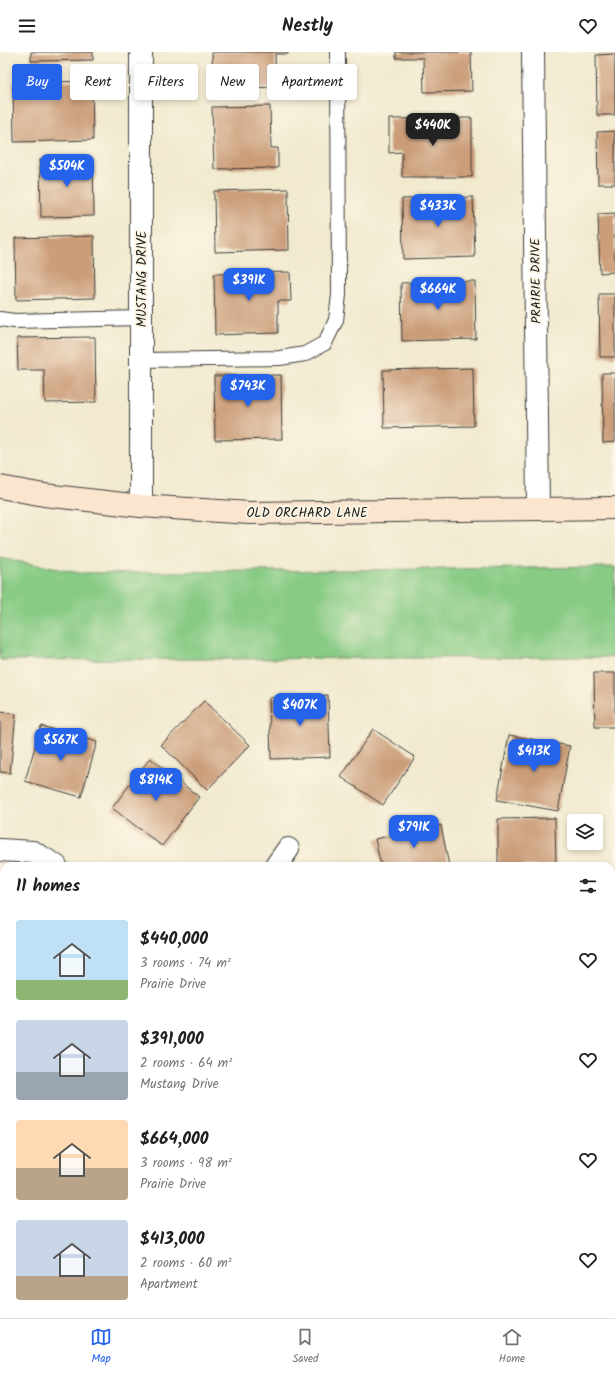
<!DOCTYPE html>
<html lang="en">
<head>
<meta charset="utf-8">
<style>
	body { margin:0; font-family:Kalam,sans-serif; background:#f2f2f2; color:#202124; height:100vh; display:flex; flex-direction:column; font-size:15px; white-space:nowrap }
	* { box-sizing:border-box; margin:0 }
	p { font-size:13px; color:#757577 }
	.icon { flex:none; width:22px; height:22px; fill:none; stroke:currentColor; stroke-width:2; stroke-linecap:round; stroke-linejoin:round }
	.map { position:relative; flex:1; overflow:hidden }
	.panel { position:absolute; left:0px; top:810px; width:615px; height:456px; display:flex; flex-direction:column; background:#fff; border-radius:12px 12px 0 0; box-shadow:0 2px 6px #0003 }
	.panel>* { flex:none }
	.top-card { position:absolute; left:12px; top:12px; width:400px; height:36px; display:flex; gap:8px }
	.tools { position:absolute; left:567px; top:762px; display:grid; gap:8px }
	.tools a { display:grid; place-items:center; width:36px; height:36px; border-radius:4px; background:#fff; box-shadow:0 2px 6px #0003; font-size:20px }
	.price { position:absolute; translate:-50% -34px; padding:0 9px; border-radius:8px; background:#2563eb; color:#fff; font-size:13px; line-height:26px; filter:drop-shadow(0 1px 2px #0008) }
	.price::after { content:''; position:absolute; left:50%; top:24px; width:12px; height:9px; margin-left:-6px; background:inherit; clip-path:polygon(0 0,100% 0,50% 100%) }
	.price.selected { background:#222; color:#fff }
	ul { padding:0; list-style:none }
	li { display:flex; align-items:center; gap:12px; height:100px; padding:0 16px }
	li span { display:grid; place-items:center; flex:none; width:112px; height:80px; border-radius:4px; color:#555 }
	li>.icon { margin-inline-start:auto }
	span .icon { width:48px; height:48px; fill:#fffc; stroke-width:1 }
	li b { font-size:17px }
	h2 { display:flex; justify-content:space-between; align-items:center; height:48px; padding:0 16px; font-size:17px }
	.chip { padding:0 14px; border-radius:4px; background:#fff; box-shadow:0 2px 6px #0003; font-size:14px; line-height:36px }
	.chip.selected { background:#2563eb; color:#fff }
	header { display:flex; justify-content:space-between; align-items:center; height:52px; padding:0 16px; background:#fff; font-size:18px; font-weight:700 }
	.menu { display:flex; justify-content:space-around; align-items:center; height:56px; border-top:1px solid #e0e0e0; background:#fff; font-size:11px; color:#757577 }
	.menu a { display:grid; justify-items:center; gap:2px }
	.menu .selected { color:#2563eb }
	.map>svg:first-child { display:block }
	.green { fill:#87cb84; stroke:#527450 }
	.building { fill:#cb9d79 }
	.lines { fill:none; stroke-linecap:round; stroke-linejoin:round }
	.lane-casing { stroke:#3c3b37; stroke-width:16 }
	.street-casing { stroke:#3c3b37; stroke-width:24 }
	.secondary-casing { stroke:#3c3b37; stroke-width:24 }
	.lane { stroke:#fff; stroke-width:14 }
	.street { stroke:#fff; stroke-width:22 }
	.secondary { stroke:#fce5cf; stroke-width:22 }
	.labels { text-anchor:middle; stroke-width:4; stroke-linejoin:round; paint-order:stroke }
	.street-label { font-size:13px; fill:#1c1c1c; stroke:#fcf5e5 }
</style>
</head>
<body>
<header><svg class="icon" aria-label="menu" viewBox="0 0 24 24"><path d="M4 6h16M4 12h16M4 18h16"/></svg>Nestly<svg class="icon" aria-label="heart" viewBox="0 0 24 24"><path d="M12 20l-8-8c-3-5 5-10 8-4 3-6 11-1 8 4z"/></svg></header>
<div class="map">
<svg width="615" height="1266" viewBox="0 0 615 1266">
	<rect width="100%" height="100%" fill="#fcf5e5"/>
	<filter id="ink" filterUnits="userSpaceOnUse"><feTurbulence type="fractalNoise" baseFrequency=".025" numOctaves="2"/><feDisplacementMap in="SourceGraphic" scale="8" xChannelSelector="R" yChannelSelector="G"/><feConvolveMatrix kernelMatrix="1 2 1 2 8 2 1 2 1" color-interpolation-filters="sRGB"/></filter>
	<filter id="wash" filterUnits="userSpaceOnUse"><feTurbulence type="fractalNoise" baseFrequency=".012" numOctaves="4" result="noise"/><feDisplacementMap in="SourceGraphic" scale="16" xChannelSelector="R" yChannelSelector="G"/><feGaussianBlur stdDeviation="0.9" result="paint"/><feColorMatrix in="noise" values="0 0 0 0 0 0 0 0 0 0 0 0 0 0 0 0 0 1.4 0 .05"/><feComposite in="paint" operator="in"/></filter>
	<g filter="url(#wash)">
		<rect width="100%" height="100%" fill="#f1eacf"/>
		<path class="green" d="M 0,506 L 79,521 L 615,515 L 615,605 L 0,608 Z"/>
		<g id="blocks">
			<path class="building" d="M 31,0 L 93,0 L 93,8 L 31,9 Z
				M 212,0 L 288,0 L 288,2 L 275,2 L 276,35 L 213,37 Z
				M 396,0 L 471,0 L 472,39 L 424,40 L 423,6 L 396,6 Z
				M 615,2 L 615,63 L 597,63 L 596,3 Z
				M 92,29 L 93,88 L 14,90 L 13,31 Z
				M 270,54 L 271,96 L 278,96 L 278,116 L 214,117 L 212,55 Z
				M 472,66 L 472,125 L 402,125 L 402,100 L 389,101 L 389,67 Z
				M 615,79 L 615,132 L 598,132 L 597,80 Z
				M 93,107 L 94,164 L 41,165 L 40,108 Z
				M 288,137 L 289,198 L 215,200 L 214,139 Z
				M 473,145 L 475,205 L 403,207 L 402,147 Z
				M 615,161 L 615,220 L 600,221 L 598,162 Z
				M 94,184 L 95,246 L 16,248 L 15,186 Z
				M 290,220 L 291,249 L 278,249 L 278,281 L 215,283 L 214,222 Z
				M 475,229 L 476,287 L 402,289 L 401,231 Z
				M 599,242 L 615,242 L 615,305 L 600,305 Z
				M 95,285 L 96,350 L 45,351 L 44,318 L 18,318 L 17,286 Z
				M 473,316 L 474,374 L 384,376 L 383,318 Z
				M 602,321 L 615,321 L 615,390 L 603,391 Z
				M 281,323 L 282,387 L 215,388 L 214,324 Z
				M 594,621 L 615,621 L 615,675 L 595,675 Z
				M 328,643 L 330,705 L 271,707 L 269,646 Z
				M 204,649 L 250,693 L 207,738 L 161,693 Z
				M 0,660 L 16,662 L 10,721 L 0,720 Z
				M 41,674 L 97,690 L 81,745 L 25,729 Z
				M 373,677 L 415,705 L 383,753 L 341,725 Z
				M 509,683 L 570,694 L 558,759 L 497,748 Z
				M 150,706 L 199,745 L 162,794 L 112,756 Z
				M 555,766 L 556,814 L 498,814 L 498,767 Z
				M 441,773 L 449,814 L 381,814 L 375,787 Z
				M 611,868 L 615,872 L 615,892 L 611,896 Z
				M 611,967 L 615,967 L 615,1032 L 611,1032 Z
				M 0,1025 L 4,1026 L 0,1042 Z
				M 611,1161 L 615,1161 L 615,1222 L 611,1222 Z
				M 0,1229 L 4,1231 L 4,1236 L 0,1246 Z
				M 33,1262 L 82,1262 L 81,1266 L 31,1266 Z
				M 345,1262 L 387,1262 L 391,1266 L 341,1266 Z"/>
		</g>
	</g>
	<g filter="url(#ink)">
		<use href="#blocks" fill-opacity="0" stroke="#3c3b37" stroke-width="1"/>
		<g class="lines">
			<g class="lane-casing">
				<path id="lane" d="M 0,267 L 14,269 L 141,266
					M 141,308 L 280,306 L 305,302 L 325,291 L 336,268 L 339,243 L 338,0"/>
			</g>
			<g class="street-casing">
				<path id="street" d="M 141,0 L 141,454
					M 533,0 L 538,457
					M 0,798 L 33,800 L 56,814
					M 276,814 L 288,797
					M 611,1097 L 615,1097
					M 0,1173 L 4,1174
					M 168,1262 L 174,1266"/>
			</g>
			<g class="secondary-casing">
				<path id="secondary" d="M 0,435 L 44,443 L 141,454 L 250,461 L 615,456"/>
			</g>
			<use href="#lane" class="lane"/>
			<use href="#street" class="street"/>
			<use href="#secondary" class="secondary"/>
		</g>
	</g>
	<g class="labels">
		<g class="street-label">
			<text transform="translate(141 227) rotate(-90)" y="5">MUSTANG DRIVE</text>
			<text transform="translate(535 229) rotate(-91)" y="5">PRAIRIE DRIVE</text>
			<text x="307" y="465">OLD ORCHARD LANE</text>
		</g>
	</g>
</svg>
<div class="tools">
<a><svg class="icon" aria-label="layers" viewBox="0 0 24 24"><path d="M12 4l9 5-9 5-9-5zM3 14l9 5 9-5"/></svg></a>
</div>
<b class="price selected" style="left:433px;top:95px">$440K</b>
<b class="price" style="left:67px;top:136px">$504K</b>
<b class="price" style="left:438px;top:176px">$433K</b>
<b class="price" style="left:249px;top:250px">$391K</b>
<b class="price" style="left:438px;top:259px">$664K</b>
<b class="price" style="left:248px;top:356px">$743K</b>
<b class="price" style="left:300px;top:675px">$407K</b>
<b class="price" style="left:61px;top:710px">$567K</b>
<b class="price" style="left:534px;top:721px">$413K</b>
<b class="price" style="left:156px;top:750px">$814K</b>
<b class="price" style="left:414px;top:797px">$791K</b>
<div class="top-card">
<a class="chip selected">Buy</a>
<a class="chip">Rent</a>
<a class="chip">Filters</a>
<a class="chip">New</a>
<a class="chip">Apartment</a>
</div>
<section class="panel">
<h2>11 homes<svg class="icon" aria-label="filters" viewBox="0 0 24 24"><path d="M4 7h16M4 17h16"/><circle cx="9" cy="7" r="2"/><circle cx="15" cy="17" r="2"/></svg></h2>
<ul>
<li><span style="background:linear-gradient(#bfe0f5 75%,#8fb573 0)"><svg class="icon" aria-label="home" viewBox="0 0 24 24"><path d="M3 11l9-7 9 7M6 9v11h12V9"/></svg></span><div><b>$440,000</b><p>3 rooms · 74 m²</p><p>Prairie Drive</p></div><svg class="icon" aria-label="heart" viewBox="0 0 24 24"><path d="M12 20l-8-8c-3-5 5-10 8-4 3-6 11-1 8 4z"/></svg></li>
<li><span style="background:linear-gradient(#c9d6e8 65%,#9aa5b1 0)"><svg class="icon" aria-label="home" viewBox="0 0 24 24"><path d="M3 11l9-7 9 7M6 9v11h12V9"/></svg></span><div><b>$391,000</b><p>2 rooms · 64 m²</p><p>Mustang Drive</p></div><svg class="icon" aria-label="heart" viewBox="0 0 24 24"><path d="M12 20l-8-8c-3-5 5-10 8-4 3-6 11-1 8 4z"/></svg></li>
<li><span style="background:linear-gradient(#ffd9b3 60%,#b9a48a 0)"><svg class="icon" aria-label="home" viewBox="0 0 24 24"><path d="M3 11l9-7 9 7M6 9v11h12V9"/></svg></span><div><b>$664,000</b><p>3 rooms · 98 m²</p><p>Prairie Drive</p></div><svg class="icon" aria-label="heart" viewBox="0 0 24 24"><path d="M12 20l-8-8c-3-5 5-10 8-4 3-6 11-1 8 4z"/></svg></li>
<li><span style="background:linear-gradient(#c9d6e8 70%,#b9a48a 0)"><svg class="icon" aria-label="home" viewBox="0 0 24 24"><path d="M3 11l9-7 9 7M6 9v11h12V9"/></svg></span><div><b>$413,000</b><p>2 rooms · 60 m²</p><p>Apartment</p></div><svg class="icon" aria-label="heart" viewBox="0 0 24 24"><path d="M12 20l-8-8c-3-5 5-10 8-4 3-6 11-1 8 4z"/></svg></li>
</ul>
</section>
</div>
<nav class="menu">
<a class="selected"><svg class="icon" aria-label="map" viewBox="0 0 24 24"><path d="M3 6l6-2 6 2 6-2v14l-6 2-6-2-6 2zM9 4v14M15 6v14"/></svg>Map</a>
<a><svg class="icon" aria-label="saved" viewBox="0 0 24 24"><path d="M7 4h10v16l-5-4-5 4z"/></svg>Saved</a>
<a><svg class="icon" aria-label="home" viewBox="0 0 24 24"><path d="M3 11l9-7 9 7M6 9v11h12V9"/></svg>Home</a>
</nav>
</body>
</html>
